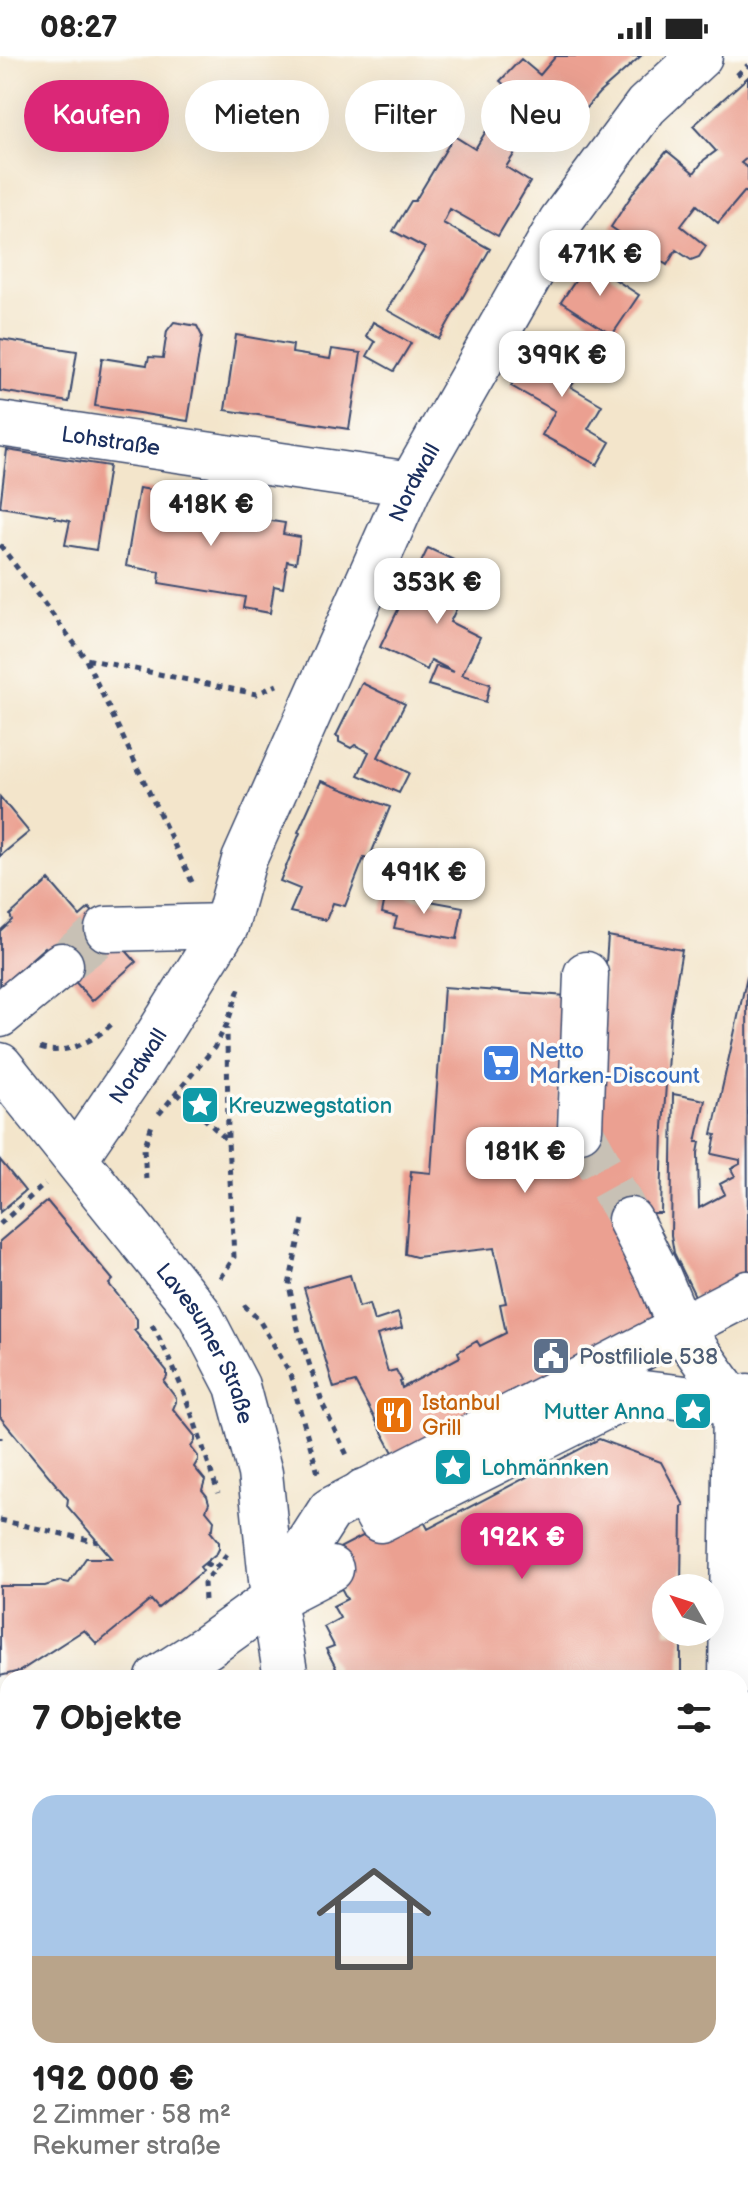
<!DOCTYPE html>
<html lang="de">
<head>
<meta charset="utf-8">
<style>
	body { margin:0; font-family:"Balsamiq Sans",sans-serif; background:#f2f2f2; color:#222; height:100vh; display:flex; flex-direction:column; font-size:30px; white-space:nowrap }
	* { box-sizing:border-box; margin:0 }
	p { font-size:26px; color:#767676 }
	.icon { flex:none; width:44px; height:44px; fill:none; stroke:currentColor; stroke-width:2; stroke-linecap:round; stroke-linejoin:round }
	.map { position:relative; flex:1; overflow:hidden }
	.side { position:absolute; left:0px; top:1614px; width:748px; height:538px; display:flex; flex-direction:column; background:#fff; border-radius:24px 24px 0 0; box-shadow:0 8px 32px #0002 }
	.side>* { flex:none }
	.hud { position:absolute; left:24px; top:24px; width:700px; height:72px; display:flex; gap:16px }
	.needle { width:52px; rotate:309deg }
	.buttons { position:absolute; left:652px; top:1518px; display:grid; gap:16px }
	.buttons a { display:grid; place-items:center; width:72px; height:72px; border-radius:50%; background:#fff; box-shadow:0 8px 32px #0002; font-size:40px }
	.price { position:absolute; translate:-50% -68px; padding:0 18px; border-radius:16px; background:#fff; color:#222; font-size:26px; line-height:52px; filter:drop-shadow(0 2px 4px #0008) }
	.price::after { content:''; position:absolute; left:50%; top:48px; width:24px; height:18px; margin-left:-12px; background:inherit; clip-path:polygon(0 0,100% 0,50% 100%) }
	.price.selected { background:#db2777; color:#fff }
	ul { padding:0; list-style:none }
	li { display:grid; align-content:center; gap:16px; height:424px; padding:0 32px }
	li span { display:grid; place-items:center; height:248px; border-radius:24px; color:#555 }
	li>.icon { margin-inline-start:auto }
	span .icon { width:144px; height:144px; fill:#fffc; stroke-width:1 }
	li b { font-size:34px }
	h2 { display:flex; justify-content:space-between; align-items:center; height:96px; padding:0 32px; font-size:34px }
	.pill { padding:0 28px; border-radius:36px; background:#fff; box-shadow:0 8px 32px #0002; font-size:28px; line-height:72px }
	.pill.selected { background:#db2777; color:#fff }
	.status { display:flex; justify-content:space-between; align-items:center; height:56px; padding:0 40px; background:#fff; direction:ltr }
	.status svg { height:22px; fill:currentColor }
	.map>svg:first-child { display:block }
	.building { fill:#eba091 }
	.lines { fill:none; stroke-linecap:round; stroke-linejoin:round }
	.minor-tunnel { stroke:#c8c1b5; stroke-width:44; stroke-dasharray:44 22; stroke-linecap:butt }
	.minor-casing { stroke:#3b4a6e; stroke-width:47 }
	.major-casing { stroke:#3b4a6e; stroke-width:47 }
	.path { stroke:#3b4a6e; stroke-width:5; stroke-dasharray:6 6; stroke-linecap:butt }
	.minor { stroke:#fff; stroke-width:44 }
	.major { stroke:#f2c26a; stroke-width:44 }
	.labels { text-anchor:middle; stroke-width:7; stroke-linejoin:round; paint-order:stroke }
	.street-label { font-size:22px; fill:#1b2f5e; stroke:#fdfcf7 }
	.shop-label { font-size:22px; fill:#366cbe; stroke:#fdfcf7; text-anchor:start }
	.culture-label { font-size:22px; fill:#0d838f; stroke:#fdfcf7; text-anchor:start }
	.service-label { font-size:22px; fill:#4e5e75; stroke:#fdfcf7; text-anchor:start }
	.food-label { font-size:22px; fill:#c56008; stroke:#fdfcf7; text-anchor:start }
</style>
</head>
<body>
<div class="status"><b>08:27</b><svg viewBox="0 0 49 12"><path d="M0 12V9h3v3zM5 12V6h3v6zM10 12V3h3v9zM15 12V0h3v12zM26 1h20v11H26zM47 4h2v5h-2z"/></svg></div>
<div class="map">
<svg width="748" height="2151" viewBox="0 0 748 2151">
	<rect width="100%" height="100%" fill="#fdfcf7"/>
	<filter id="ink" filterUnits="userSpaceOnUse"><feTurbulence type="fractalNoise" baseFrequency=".0125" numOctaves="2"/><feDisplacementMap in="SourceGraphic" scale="16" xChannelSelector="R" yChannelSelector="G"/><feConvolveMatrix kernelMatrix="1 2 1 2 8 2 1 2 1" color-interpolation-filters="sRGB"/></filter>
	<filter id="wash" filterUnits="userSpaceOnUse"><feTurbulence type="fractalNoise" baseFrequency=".006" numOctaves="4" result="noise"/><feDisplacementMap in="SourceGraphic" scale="32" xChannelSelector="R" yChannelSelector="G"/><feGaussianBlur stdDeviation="1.8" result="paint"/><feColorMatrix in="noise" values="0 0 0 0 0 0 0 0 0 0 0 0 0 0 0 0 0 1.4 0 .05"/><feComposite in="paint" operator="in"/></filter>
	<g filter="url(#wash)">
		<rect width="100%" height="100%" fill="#f3e5cb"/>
		<g id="blocks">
			<path class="building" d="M 556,0 L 641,0 L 599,37 L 563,78 L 500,25 L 521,3 L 540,19 Z
				M 748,21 L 748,101 L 741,107 L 748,112 L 748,138 L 745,135 L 718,167 L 697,149 L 681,170 L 706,190 L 699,201 L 691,204 L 676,194 L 667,209 L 611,171 L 635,134 L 667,95 L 694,117 L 704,104 L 716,95 L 693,70 Z
				M 491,67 L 497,69 L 523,84 L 506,111 L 530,126 L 498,180 L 450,153 L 443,167 L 490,193 L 439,283 L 387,254 L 425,192 L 393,175 L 411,145 L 415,145 L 454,80 L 475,93 Z
				M 588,206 L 639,239 L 612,279 L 561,246 Z
				M 174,266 L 197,270 L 202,280 L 188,365 L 95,350 L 102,302 L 147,309 L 149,301 L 163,302 L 167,275 Z
				M 373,266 L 411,287 L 394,315 L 367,300 L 375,286 L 366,280 Z
				M 236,279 L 293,289 L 292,297 L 330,303 L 332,293 L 361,297 L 349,373 L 225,354 Z
				M 540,280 L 586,306 L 571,331 L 602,349 L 588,373 L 610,386 L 597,409 L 542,379 L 555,355 L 511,330 Z
				M 0,283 L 77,295 L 69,346 L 0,335 Z
				M 7,394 L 109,410 L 96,494 L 65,489 L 70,465 L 55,462 L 55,460 L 0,451 Z
				M 139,432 L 177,438 L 173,459 L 180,460 L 182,452 L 195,452 L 196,441 L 239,448 L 238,459 L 248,462 L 250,471 L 256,472 L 258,463 L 285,467 L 283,478 L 300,481 L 296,507 L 287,505 L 283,532 L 274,530 L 270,557 L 243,552 L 245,541 L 159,527 L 160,516 L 126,510 Z
				M 428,492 L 475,514 L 450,566 L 480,581 L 462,619 L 490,628 L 486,646 L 428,629 L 436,610 L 454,616 L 431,604 L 427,614 L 380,591 Z
				M 362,627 L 405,648 L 378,701 L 409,717 L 399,737 L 358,719 L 369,696 L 355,689 L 351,692 L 339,686 L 339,681 L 336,680 Z
				M 321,725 L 390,751 L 369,803 L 364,802 L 345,850 L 333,847 L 326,864 L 290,856 L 300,833 L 280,825 L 300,777 L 298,776 Z
				M 0,741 L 29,776 L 0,800 Z
				M 49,824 L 80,860 L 89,852 L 136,906 L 92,945 L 45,891 L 0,931 L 0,875 L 12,864 L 10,859 Z
				M 386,837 L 463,851 L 457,883 L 394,872 L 397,861 L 382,857 Z
				M 608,880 L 682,894 L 671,956 L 663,1072 L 661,1157 L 638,1157 L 627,1195 L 653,1268 L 396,1402 L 355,1326 L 334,1332 L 304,1232 L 350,1219 L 359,1251 L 369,1248 L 374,1265 L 398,1257 L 402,1272 L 377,1279 L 388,1316 L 396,1314 L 402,1325 L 400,1326 L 402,1332 L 460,1301 L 458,1296 L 477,1285 L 480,1290 L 506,1277 L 500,1248 L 506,1247 L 494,1192 L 416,1201 L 405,1198 L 411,1115 L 431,1117 L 444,931 L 567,940 L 558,1073 L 562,1082 L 594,1068 Z
				M 747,920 L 748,1217 L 697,1244 L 674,1197 L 671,1179 L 673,1038 L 705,1044 L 696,1086 L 700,1086 L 698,1097 L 699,1152 L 725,1138 L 720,1128 L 735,1120 L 731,1113 L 740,1108 L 740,1104 L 712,1098 L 716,1079 L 712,1078 Z
				M 0,1104 L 25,1135 L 0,1156 Z
				M 47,1145 L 113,1224 L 109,1228 L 137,1263 L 137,1272 L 134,1274 L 167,1315 L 167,1321 L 164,1326 L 176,1342 L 176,1346 L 173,1353 L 195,1380 L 195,1385 L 191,1391 L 198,1400 L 198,1404 L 194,1411 L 205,1424 L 202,1434 L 207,1440 L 209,1447 L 206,1454 L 214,1464 L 213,1472 L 210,1475 L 219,1486 L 219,1493 L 217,1497 L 200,1511 L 203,1515 L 158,1552 L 151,1544 L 97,1588 L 84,1574 L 20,1615 L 0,1620 L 0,1530 L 45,1530 L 60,1525 L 69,1527 L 86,1502 L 112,1502 L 67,1450 L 68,1443 L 0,1361 L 0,1185 Z
				M 599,1383 L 661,1406 L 684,1449 L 682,1450 L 681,1532 L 666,1532 L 666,1576 L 681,1576 L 681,1622 L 331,1622 L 328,1617 L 336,1612 L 326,1593 L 334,1590 L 324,1571 L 340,1562 L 333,1550 L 347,1543 L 324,1500 L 417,1452 L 428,1473 Z
				M 740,1917 L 748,1917 L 748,2015 L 740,2019 Z
				M 5,1936 L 8,1936 L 8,1997 L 4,1997 Z
				M 8,2047 L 8,2099 L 4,2099 L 3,2071 L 0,2072 L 0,2050 L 4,2051 L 4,2048 Z
				M 2,2140 L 8,2140 L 8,2144 L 70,2144 L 70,2151 L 1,2151 Z
				M 284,2144 L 473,2144 L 482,2151 L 285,2151 Z"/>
		</g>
	</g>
	<g filter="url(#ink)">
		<use href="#blocks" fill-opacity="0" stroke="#3b4a6e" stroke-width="2"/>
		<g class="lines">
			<path class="minor-tunnel" d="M 61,909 L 107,873
				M 580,1073 L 630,1164"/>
			<g class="minor-casing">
				<g id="minor">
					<path id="s1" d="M 0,368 L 411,428"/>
					<path d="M 107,873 L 226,870"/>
					<path d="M 0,959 L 61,909"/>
					<path id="s2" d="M 0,1009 L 199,1257 L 237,1330 L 260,1417 L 273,1543 L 286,1622"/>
					<path d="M 580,1073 L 586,918"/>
					<path id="s3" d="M 76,1101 L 142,1004 L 226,870 L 244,804 L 411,428 L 561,165 L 646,50 L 700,0"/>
					<path d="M 630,1164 L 658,1219 L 680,1271 L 735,1348 L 731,1622"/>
					<path d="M 364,1435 L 380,1464 L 635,1336 L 735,1348 L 748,1340"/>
					<path d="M 273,1543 L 330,1454 L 748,1237"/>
					<path d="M 158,1622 L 208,1590 L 273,1543 L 331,1513"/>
					<path d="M 0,1714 L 8,1709"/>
					<path d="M 595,2144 L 614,2151"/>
				</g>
			</g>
			<g class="major-casing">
				<path id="major" d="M 740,2119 L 748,2103"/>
			</g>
			<path class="path" d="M 737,19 L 748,9
				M 0,489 L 86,603 L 256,638 L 277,629
				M 86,604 L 194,830
				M 40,992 C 65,1001 97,983 114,966
				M 177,1037 L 227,1084
				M 159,1058 L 214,992 L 227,968 L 240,930
				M 146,1123 L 144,1092 L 153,1066
				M 303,1164 L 289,1229 L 299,1277 L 323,1349 L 347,1399
				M 0,1168 L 45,1128
				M 221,1222 L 234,1201 L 228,1085 L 227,971
				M 244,1249 L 259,1264 L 289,1315 L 318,1417
				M 152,1269 C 182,1322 199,1379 218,1437
				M 0,1381 L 0,1383
				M 0,1464 L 98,1486
				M 205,1507 L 217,1513
				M 205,1544 L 204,1527 L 227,1498
				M 500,2144 L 510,2151"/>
			<use href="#minor" class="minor"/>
			<use href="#major" class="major"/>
		</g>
	</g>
	<defs>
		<g id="supermarket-square" transform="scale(2)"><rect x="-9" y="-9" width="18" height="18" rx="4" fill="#3f7fe0" stroke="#fdfcf7"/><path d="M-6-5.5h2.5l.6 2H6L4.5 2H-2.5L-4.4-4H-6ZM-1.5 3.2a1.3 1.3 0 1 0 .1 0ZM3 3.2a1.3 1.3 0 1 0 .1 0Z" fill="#fff"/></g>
		<g id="sight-square" transform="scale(2)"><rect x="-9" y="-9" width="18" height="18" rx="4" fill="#0f9aa8" stroke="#fdfcf7"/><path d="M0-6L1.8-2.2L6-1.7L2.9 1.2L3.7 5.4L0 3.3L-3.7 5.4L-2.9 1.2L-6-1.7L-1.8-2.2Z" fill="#fff"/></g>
		<g id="civic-square" transform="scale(2)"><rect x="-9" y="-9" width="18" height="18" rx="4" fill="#5c6f8a" stroke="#fdfcf7"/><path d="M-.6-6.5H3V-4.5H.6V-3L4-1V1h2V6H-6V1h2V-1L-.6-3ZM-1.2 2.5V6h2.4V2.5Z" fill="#fff"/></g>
		<g id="restaurant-square" transform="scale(2)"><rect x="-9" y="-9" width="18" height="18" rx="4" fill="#e8710a" stroke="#fdfcf7"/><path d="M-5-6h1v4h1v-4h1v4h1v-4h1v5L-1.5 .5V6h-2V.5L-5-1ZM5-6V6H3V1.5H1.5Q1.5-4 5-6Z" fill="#fff"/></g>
	</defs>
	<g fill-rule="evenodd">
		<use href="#supermarket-square" x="501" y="1007"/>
		<use href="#sight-square" x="200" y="1049"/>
		<use href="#civic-square" x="551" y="1300"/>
		<use href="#sight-square" x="693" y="1355"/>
		<use href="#restaurant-square" x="394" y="1359"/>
		<use href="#sight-square" x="453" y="1411"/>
	</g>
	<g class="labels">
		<g class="street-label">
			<text dy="8" stroke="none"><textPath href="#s1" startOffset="112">Lohstraße</textPath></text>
			<text dy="8" stroke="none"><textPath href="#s3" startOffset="758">Nordwall</textPath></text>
			<text dy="8" stroke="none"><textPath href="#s3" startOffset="110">Nordwall</textPath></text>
			<text dy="8" stroke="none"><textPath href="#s2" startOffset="348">Lavesumer Straße</textPath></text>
		</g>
		<g class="shop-label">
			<text x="529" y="1002">Netto<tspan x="529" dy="25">Marken-Discount</tspan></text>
		</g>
		<g class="culture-label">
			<text x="228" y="1057">Kreuzwegstation</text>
			<text x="665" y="1363" text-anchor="end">Mutter Anna</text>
			<text x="481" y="1419">Lohmännken</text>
		</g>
		<g class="service-label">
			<text x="579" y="1308">Postfiliale 538</text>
		</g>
		<g class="food-label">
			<text x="422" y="1354">Istanbul<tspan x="422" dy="25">Grill</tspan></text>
		</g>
	</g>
</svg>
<div class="buttons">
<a><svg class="needle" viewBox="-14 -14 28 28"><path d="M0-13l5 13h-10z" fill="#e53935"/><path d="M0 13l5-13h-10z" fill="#767676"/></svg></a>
</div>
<b class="price" style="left:600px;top:242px">471K €</b>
<b class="price" style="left:562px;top:343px">399K €</b>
<b class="price" style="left:211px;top:492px">418K €</b>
<b class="price" style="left:437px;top:570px">353K €</b>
<b class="price" style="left:424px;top:860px">491K €</b>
<b class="price" style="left:525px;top:1139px">181K €</b>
<b class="price selected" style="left:522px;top:1525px">192K €</b>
<div class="hud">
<a class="pill selected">Kaufen</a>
<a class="pill">Mieten</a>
<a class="pill">Filter</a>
<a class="pill">Neu</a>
</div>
<section class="side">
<h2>7 Objekte<svg class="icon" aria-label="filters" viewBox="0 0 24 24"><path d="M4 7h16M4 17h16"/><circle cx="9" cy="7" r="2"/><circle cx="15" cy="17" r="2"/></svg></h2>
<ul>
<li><span style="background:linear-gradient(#a9c7e8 65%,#b9a48a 0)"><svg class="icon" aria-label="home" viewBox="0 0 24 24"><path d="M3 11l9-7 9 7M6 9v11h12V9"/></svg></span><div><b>192 000 €</b><p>2 Zimmer · 58 m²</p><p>Rekumer straße</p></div></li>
</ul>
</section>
</div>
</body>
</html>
